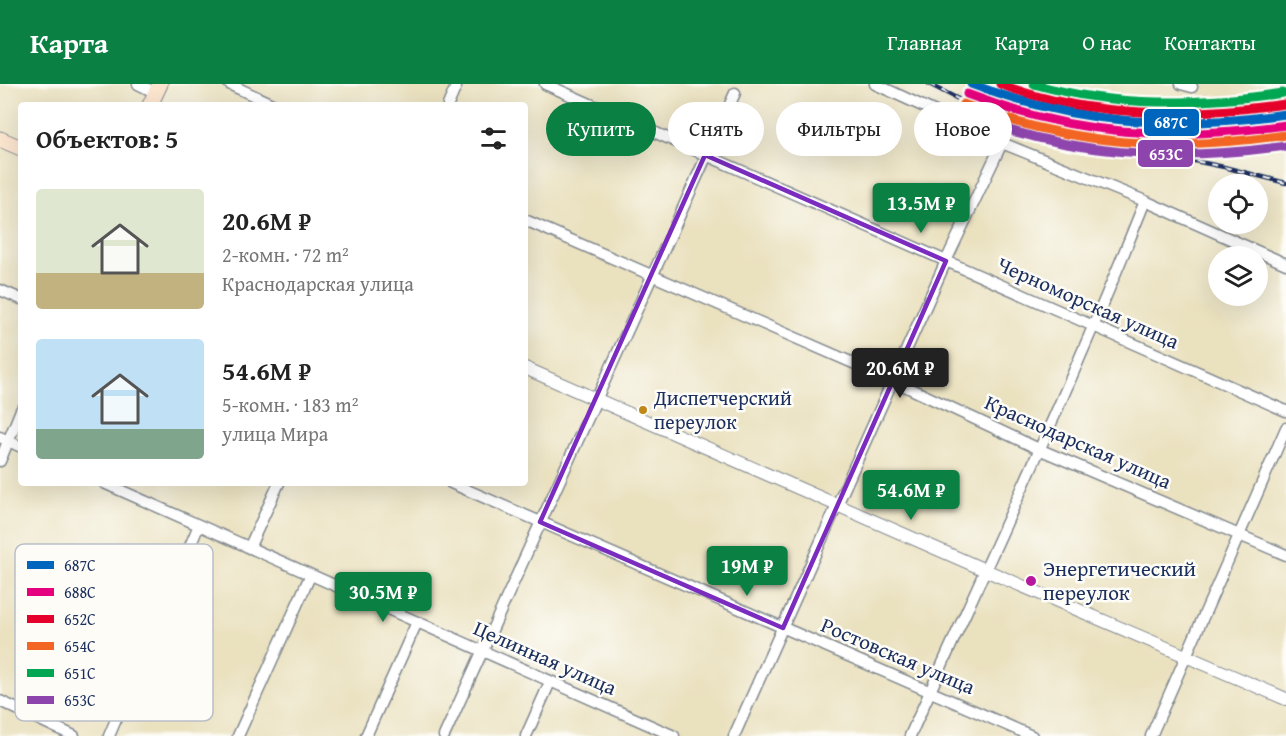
<!DOCTYPE html>
<html lang="ru">
<head>
<meta charset="utf-8">
<style>
	body { margin:0; font-family:"Gentium Book Plus",serif; background:#f6f6f6; color:#222; height:100vh; display:flex; flex-direction:column; font-size:22px; white-space:nowrap }
	* { box-sizing:border-box; margin:0 }
	p { font-size:20px; color:#767676 }
	.icon { flex:none; width:33px; height:33px; fill:none; stroke:currentColor; stroke-width:2; stroke-linecap:round; stroke-linejoin:round }
	.map { position:relative; flex:1; overflow:hidden }
	.side { position:absolute; left:18px; top:18px; width:510px; height:384px; display:flex; flex-direction:column; background:#fff; border-radius:6px; box-shadow:0 6px 24px #0002 }
	.side>* { flex:none }
	.hud { position:absolute; left:546px; top:18px; width:570px; height:54px; display:flex; gap:12px }
	.controls { position:absolute; left:1208px; top:90px; display:grid; gap:12px }
	.controls a { display:grid; place-items:center; width:60px; height:60px; border-radius:50%; background:#fff; box-shadow:0 6px 24px #0002; font-size:30px }
	.price { position:absolute; translate:-50% -51px; padding:0 14px; border-radius:6px; background:#0b8043; color:#fff; font-size:20px; line-height:39px; filter:drop-shadow(0 2px 3px #0008) }
	.price::after { content:''; position:absolute; left:50%; top:36px; width:18px; height:14px; margin-left:-9px; background:inherit; clip-path:polygon(0 0,100% 0,50% 100%) }
	.price.current { background:#222; color:#fff }
	ul { padding:0; list-style:none }
	li { display:flex; align-items:center; gap:18px; height:150px; padding:0 18px }
	li span { display:grid; place-items:center; flex:none; width:168px; height:120px; border-radius:6px; color:#555 }
	li>.icon { margin-inline-start:auto }
	span .icon { width:72px; height:72px; fill:#fffc; stroke-width:1 }
	li b { font-size:26px }
	h2 { display:flex; justify-content:space-between; align-items:center; height:72px; padding:0 18px; font-size:26px }
	.pill { padding:0 21px; border-radius:27px; background:#fff; box-shadow:0 6px 24px #0002; font-size:21px; line-height:54px }
	.pill.current { background:#0b8043; color:#fff }
	header { display:flex; align-items:center; gap:36px; box-sizing:border-box; height:84px; padding:0 30px; background:#0b8043; color:#fff }
	header strong { font-size:28px }
	nav { display:flex; gap:33px; margin-inline-start:auto; font-size:21px }
	.map>svg:first-child { display:block }
	.lines { fill:none; stroke-linecap:round; stroke-linejoin:round }
	.minor-casing { stroke:#82888e; stroke-width:13 }
	.tertiary-casing { stroke:#82888e; stroke-width:14 }
	.secondary-casing { stroke:#82888e; stroke-width:17 }
	.minor { stroke:#fff; stroke-width:10 }
	.tertiary { stroke:#fff; stroke-width:12 }
	.secondary { stroke:#fce5cf; stroke-width:15 }
	.rail-casing { stroke:#1b2f5e; stroke-width:4.5 }
	.rail { stroke:#fdfcf7; stroke-width:2; stroke-dasharray:7; stroke-linecap:butt }
	.rail-1-casing { stroke:#fdfcf7; stroke-width:14 }
	.rail-2-casing { stroke:#fdfcf7; stroke-width:14 }
	.rail-3-casing { stroke:#fdfcf7; stroke-width:14 }
	.rail-4-casing { stroke:#fdfcf7; stroke-width:14 }
	.rail-5-casing { stroke:#fdfcf7; stroke-width:14 }
	.rail-6-casing { stroke:#fdfcf7; stroke-width:14 }
	.rail-1 { stroke:#0065bd; stroke-width:9 }
	.rail-2 { stroke:#e5007d; stroke-width:9 }
	.rail-3 { stroke:#e4002b; stroke-width:9 }
	.rail-4 { stroke:#f26522; stroke-width:9 }
	.rail-5 { stroke:#00a651; stroke-width:9 }
	.rail-6 { stroke:#8e44ad; stroke-width:9 }
	.marked { fill:none; stroke:#7b2cbf; stroke-width:4.5; stroke-linejoin:round }
	.bus-dot { fill:#c08818; stroke:#fdfcf7; stroke-width:2 }
	.poi-dot { fill:#b5179e; stroke:#fdfcf7; stroke-width:2 }
	.labels { text-anchor:middle; stroke-width:5; stroke-linejoin:round; paint-order:stroke }
	.bus-label { font-size:20px; fill:#1b2f5e; stroke:#fdfcf7; text-anchor:start }
	.street-label { font-size:21px; fill:#1b2f5e; stroke:#fdfcf7 }
	.poi-label { font-size:21px; fill:#1b2f5e; stroke:#fdfcf7; text-anchor:start }
	.key { fill:#fdfcf7; stroke:#b9bec9; stroke-width:1.5 }
	.key-label { font-size:16px; fill:#1b2f5e }
	.line-badge { stroke:#fdfcf7; stroke-width:2 }
	.badge-label { font-size:16px; text-anchor:middle; font-weight:bold; fill:#fff }
</style>
</head>
<body>
<header>
<strong>Карта</strong>
<nav><a>Главная</a><a>Карта</a><a>О нас</a><a>Контакты</a></nav>
</header>
<div class="map">
<svg width="1286" height="652" viewBox="0 0 1286 652">
	<rect width="100%" height="100%" fill="#fdfcf7"/>
	<filter id="ink" filterUnits="userSpaceOnUse"><feTurbulence type="fractalNoise" baseFrequency=".0167" numOctaves="2"/><feDisplacementMap in="SourceGraphic" scale="12" xChannelSelector="R" yChannelSelector="G"/><feConvolveMatrix kernelMatrix="1 2 1 2 8 2 1 2 1" color-interpolation-filters="sRGB"/></filter>
	<filter id="wash" filterUnits="userSpaceOnUse"><feTurbulence type="fractalNoise" baseFrequency=".008" numOctaves="4" result="noise"/><feDisplacementMap in="SourceGraphic" scale="24" xChannelSelector="R" yChannelSelector="G"/><feGaussianBlur stdDeviation="1.35" result="paint"/><feColorMatrix in="noise" values="0 0 0 0 0 0 0 0 0 0 0 0 0 0 0 0 0 1.4 0 .05"/><feComposite in="paint" operator="in"/></filter>
	<g filter="url(#wash)">
		<rect width="100%" height="100%" fill="#eae1bf"/>
	</g>
	<g filter="url(#ink)">
		<g class="lines">
			<g class="minor-casing">
				<path id="minor" d="M 138,0 L 156,9
					M 229,0 L 274,21
					M 545,0 L 1286,327
					M 875,0 L 1002,59 L 1145,117 L 1286,180
					M 1181,0 L 1192,3
					M 448,21 L 457,0
					M 525,136 L 892,296 L 1041,366 L 1286,471
					M 0,206 L 21,215
					M 0,353 L 21,363
					M 0,377 L 21,326
					M 104,399 L 674,652
					M 451,399 L 1032,652
					M 249,464 L 279,399
					M 0,617 L 74,652
					M 109,652 L 199,441
					M 238,652 L 310,492
					M 366,652 L 417,538
					M 444,652 L 735,9
					M 526,652 L 550,598
					M 734,652 L 946,177 L 1002,59
					M 910,652 C 990,474 1073,298 1145,117
					M 1151,652 L 1286,344"/>
			</g>
			<g class="tertiary-casing">
				<path id="tertiary" d="M 525,284 L 985,486 L 1286,615"/>
			</g>
			<g class="secondary-casing">
				<path id="secondary" d="M 150,21 L 160,0
					M 0,55 L 21,64"/>
			</g>
			<use href="#minor" class="minor"/>
			<use href="#tertiary" class="tertiary"/>
			<use href="#secondary" class="secondary"/>
			<g class="rail-casing">
				<path id="rail" d="M 929,0 L 962,17 L 1034,44 L 1224,83 L 1286,99
					M 1210,48 L 1286,53"/>
			</g>
			<use href="#rail" class="rail"/>
			<g class="rail-1-casing">
				<path id="rail-1" d="M 971,0 C 1077,41 1174,46 1286,30"/>
			</g>
			<g class="rail-2-casing">
				<path id="rail-2" d="M 967,10 C 1075,52 1172,57 1286,41"/>
			</g>
			<g class="rail-3-casing">
				<path id="rail-3" d="M 1000,0 C 1091,35 1190,33 1285,20"/>
			</g>
			<g class="rail-4-casing">
				<path id="rail-4" d="M 963,20 C 1072,62 1171,68 1286,51"/>
			</g>
			<g class="rail-5-casing">
				<path id="rail-5" d="M 1034,0 C 1116,24 1199,21 1283,9"/>
			</g>
			<g class="rail-6-casing">
				<path id="rail-6" d="M 960,29 C 1069,72 1170,78 1286,62"/>
			</g>
			<use href="#rail-1" class="rail-1"/>
			<use href="#rail-2" class="rail-2"/>
			<use href="#rail-3" class="rail-3"/>
			<use href="#rail-4" class="rail-4"/>
			<use href="#rail-5" class="rail-5"/>
			<use href="#rail-6" class="rail-6"/>
		</g>
	</g>
	<path class="marked" d="M 705,71 L 946,177 L 783,544 L 540,438 Z"/>
	<circle class="bus-dot" cx="643" cy="326" r="5"/>
	<circle class="poi-dot" cx="1031" cy="497" r="6"/>
	<g class="labels">
		<g class="bus-label">
			<text x="654" y="321">Диспетчерский<tspan x="654" dy="24">переулок</tspan></text>
		</g>
		<g class="street-label">
			<text transform="translate(1088 219) rotate(24)" y="7">Черноморская улица</text>
			<text transform="translate(1078 358) rotate(24)" y="7">Краснодарская улица</text>
			<text transform="translate(898 572) rotate(23)" y="7">Ростовская улица</text>
			<text transform="translate(545 574) rotate(24)" y="7">Целинная улица</text>
		</g>
		<g class="poi-label">
			<text x="1043" y="492">Энергетический<tspan x="1043" dy="24">переулок</tspan></text>
		</g>
	</g>
	<rect x="15" y="460" width="198" height="177" rx="9" class="key"/>
	<rect x="27" y="477" width="27" height="8" fill="#0065bd"/>
	<rect x="27" y="504" width="27" height="8" fill="#e5007d"/>
	<rect x="27" y="531" width="27" height="8" fill="#e4002b"/>
	<rect x="27" y="558" width="27" height="8" fill="#f26522"/>
	<rect x="27" y="585" width="27" height="8" fill="#00a651"/>
	<rect x="27" y="612" width="27" height="8" fill="#8e44ad"/>
	<g class="key-label">
		<text x="64" y="487">687С</text>
		<text x="64" y="514">688С</text>
		<text x="64" y="541">652С</text>
		<text x="64" y="568">654С</text>
		<text x="64" y="595">651С</text>
		<text x="64" y="622">653С</text>
	</g>
	<g class="line-badge">
		<rect x="1143" y="24" width="57" height="29" rx="6" fill="#0065bd"/>
		<rect x="1137" y="55" width="57" height="29" rx="6" fill="#8e44ad"/>
	</g>
	<g class="badge-label">
		<text x="1171" y="44">687С</text>
		<text x="1166" y="76">653С</text>
	</g>
</svg>
<div class="controls">
<a><svg class="icon" aria-label="locate" viewBox="0 0 24 24"><circle cx="12" cy="12" r="6"/><path d="M12 2v4M12 18v4M2 12h4M18 12h4"/></svg></a>
<a><svg class="icon" aria-label="layers" viewBox="0 0 24 24"><path d="M12 4l9 5-9 5-9-5zM3 14l9 5 9-5"/></svg></a>
</div>
<b class="price" style="left:921px;top:150px">13.5M ₽</b>
<b class="price current" style="left:900px;top:315px">20.6M ₽</b>
<b class="price" style="left:911px;top:437px">54.6M ₽</b>
<b class="price" style="left:747px;top:513px">19M ₽</b>
<b class="price" style="left:383px;top:539px">30.5M ₽</b>
<div class="hud">
<a class="pill current">Купить</a>
<a class="pill">Снять</a>
<a class="pill">Фильтры</a>
<a class="pill">Новое</a>
</div>
<section class="side">
<h2>Объектов: 5<svg class="icon" aria-label="filters" viewBox="0 0 24 24"><path d="M4 7h16M4 17h16"/><circle cx="9" cy="7" r="2"/><circle cx="15" cy="17" r="2"/></svg></h2>
<ul>
<li><span style="background:linear-gradient(#dfe7d0 70%,#c2b280 0)"><svg class="icon" aria-label="home" viewBox="0 0 24 24"><path d="M3 11l9-7 9 7M6 9v11h12V9"/></svg></span><div><b>20.6M ₽</b><p>2-комн. · 72 m²</p><p>Краснодарская улица</p></div></li>
<li><span style="background:linear-gradient(#bfe0f5 75%,#7fa58c 0)"><svg class="icon" aria-label="home" viewBox="0 0 24 24"><path d="M3 11l9-7 9 7M6 9v11h12V9"/></svg></span><div><b>54.6M ₽</b><p>5-комн. · 183 m²</p><p>улица Мира</p></div></li>
</ul>
</section>
</div>
</body>
</html>
